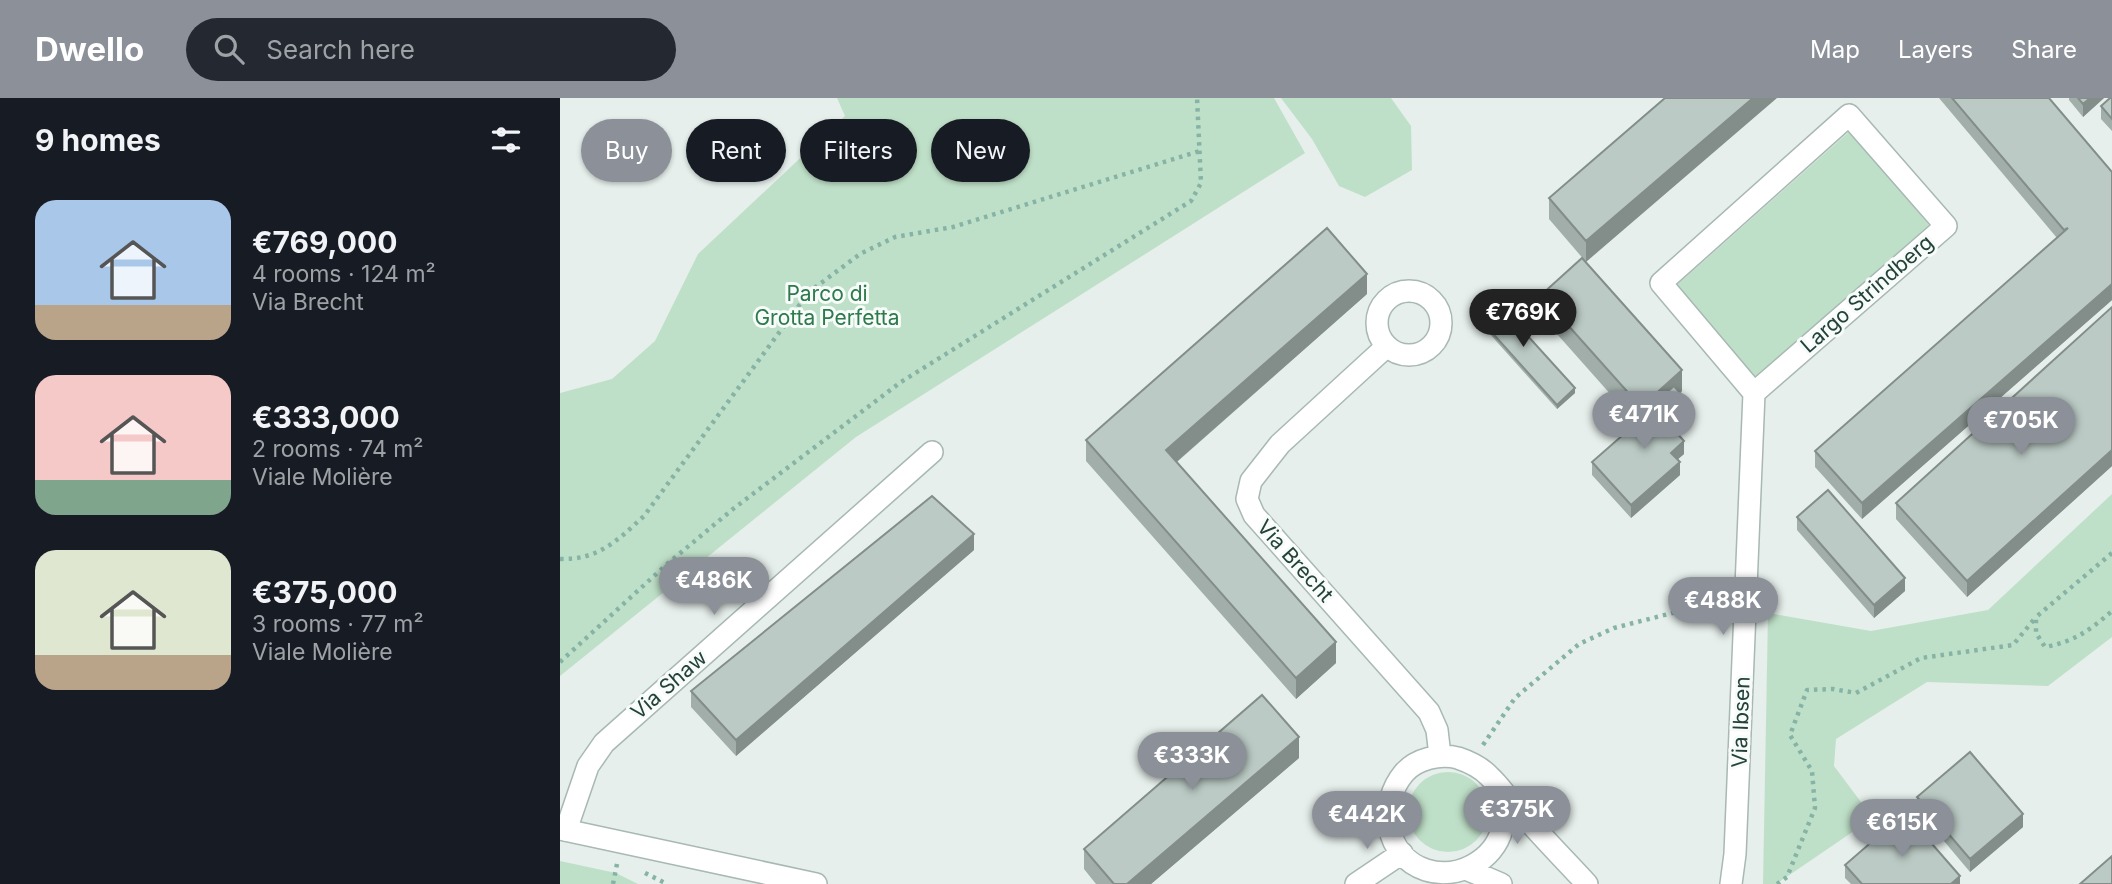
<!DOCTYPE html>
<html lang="en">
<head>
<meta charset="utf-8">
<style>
	body { margin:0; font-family:Inter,sans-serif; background:#242831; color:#f1f3f6; height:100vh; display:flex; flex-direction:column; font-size:26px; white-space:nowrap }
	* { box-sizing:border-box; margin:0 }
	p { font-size:23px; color:#9ea1a6 }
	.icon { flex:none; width:38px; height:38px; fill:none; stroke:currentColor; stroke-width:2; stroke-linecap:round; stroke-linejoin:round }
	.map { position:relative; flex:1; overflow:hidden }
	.drawer { display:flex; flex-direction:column; background:#171b24; width:560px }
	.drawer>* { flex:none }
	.top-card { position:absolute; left:21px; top:21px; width:665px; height:63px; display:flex; gap:14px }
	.price { position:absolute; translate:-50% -60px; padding:0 16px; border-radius:24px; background:#8c9099; color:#fff; font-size:23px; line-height:46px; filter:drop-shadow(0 2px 4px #0008) }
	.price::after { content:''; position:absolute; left:50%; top:42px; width:21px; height:16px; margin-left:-10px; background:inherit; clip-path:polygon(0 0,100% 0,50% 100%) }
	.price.active { background:#222; color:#fff }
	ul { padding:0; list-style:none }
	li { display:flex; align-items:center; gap:21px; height:175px; padding:0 35px }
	li span { display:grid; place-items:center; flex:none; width:196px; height:140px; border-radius:21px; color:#555 }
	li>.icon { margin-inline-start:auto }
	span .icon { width:84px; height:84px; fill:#fffc; stroke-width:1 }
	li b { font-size:30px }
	h2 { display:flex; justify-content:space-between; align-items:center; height:84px; padding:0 35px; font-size:30px }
	.pill { padding:0 24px; border-radius:32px; background:#171b24; box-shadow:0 2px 5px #0004; font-size:24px; line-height:63px }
	.pill.active { background:#8c9099; color:#fff }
	header { display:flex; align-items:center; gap:42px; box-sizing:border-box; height:98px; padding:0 35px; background:#8c9099; color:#fff }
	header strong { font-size:33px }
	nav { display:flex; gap:38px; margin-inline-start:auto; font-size:24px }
	.search { width:490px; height:63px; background:#242831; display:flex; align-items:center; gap:18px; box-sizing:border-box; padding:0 24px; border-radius:38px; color:#9ea1a6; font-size:26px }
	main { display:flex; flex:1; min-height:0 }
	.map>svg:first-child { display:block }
	.green { fill:#bfe0c8 }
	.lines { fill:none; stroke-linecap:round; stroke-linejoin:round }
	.minor-casing { stroke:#a8b8b2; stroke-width:24 }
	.tertiary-casing { stroke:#a8b8b2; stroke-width:24 }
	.path { stroke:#86b3a5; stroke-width:4.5; stroke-dasharray:3.5 5; stroke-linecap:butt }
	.minor { stroke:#fff; stroke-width:21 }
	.tertiary { stroke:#fff; stroke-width:21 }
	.wall { fill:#a1aea9 }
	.shaded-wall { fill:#838d89 }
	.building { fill:#bbcac4; stroke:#838d89; stroke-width:2 }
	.labels { text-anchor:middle; stroke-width:6; stroke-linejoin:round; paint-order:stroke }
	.park-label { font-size:21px; fill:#2d7a4b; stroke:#f7fbf9 }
	.street-label { font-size:21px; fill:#24423a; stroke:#f7fbf9 }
</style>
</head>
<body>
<header>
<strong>Dwello</strong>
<div class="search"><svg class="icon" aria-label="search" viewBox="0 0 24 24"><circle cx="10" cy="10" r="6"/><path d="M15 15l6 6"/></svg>Search here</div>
<nav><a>Map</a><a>Layers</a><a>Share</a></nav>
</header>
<main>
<section class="drawer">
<h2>9 homes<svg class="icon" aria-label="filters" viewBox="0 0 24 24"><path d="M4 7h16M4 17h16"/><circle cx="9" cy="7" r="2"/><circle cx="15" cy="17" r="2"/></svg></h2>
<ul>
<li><span style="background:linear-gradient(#a9c7e8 75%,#b9a48a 0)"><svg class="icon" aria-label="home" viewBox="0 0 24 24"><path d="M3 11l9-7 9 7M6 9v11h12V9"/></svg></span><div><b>€769,000</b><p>4 rooms · 124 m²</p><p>Via Brecht</p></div></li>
<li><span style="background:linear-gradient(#f6c9c9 75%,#7fa58c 0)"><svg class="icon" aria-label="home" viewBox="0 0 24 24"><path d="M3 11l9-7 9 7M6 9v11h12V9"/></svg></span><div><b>€333,000</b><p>2 rooms · 74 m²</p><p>Viale Molière</p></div></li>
<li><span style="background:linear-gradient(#dfe7d0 75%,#b9a48a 0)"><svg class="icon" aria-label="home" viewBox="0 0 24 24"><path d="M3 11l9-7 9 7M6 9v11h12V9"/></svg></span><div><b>€375,000</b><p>3 rooms · 77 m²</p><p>Viale Molière</p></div></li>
</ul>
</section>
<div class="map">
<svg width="1552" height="786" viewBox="0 0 1552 786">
	<rect width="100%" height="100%" fill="#e6efeb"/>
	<path class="green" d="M 277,0 L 714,0 L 745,55 L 296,339 L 0,578 L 0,295 L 52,281 L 95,243 L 138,156 L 285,18 Z
		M 721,0 L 831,0 L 851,28 L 852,72 L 805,99 L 779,88 L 752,41 Z
		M 1290,33 L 1369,127 L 1196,280 L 1117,187 Z
		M 1552,396 L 1552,539 L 1488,588 L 1367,584 L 1276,641 L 1274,668 L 1313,720 L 1216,786 L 1203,786 L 1208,515 L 1311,533 L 1428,512 Z
		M848 714a40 40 0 1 1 80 0a40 40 0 1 1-80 0Z
		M 0,763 L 56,775 L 78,786 L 0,786 Z"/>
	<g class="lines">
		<g class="minor-casing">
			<path id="minor" d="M 1289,17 L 1386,128 L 1194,295 L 1101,185 Z
				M817 225a32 32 0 1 1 64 0a32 32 0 1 1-64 0Z
				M 827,248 L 720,346 L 691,383 L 687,401 L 694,417 L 869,614 L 877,632 L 880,658
				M 942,694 C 943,706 945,720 942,731 C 934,763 897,782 866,772 C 824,758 818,706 844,675 C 856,661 880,655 898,660 C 910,664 921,669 930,679 C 940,688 948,701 958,711 C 980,737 1004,761 1027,786
				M 6,732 L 28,668 L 44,645 L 372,354
				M 906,771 L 941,786
				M 796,786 L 842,755
				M 1171,786 L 1175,756 L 1194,295"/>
		</g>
		<g class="tertiary-casing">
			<path id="tertiary" d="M 0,731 L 256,786"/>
		</g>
		<path class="path" d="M 1552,455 L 1476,519 L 1476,535 L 1485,549 C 1515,543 1529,533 1552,513
			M 0,461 C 38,462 57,443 84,418 L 249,194 L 300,156 L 335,139 L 393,129 L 640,53
			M 0,564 L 106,467 L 173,411 L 341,284 L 631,103 L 641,85 L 637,0
			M 923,647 L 955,600 L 1019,546 L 1054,530 L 1124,512 L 1164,505
			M 85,775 L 107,786
			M 53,786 L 57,766
			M 1217,786 L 1227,779 L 1255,710 L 1252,673 L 1230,637 L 1247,592 L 1273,591 L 1296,595 L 1361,560 L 1453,547 L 1476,519"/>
		<use href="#minor" class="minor"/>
		<use href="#tertiary" class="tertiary"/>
	</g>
	<path class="wall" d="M 1105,0 L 1026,164 L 989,121 L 989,100 Z
		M 1379,0 L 1489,0 L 1552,74 L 1552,202 L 1302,421 L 1255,369 L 1255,353 L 1497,140 Z
		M 1509,0 L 1544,0 L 1523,19 L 1509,2 Z
		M 1552,0 L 1552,33 L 1541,21 L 1541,8 Z
		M 807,196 L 617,364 L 776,565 L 736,601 L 526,363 L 526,342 Z
		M 981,197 L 1122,293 L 1120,295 L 1126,315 L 1110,328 L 1124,356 L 1117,362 L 1120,377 L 1071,420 L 1032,377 L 1032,364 L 1076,325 L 981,218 Z
		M 1552,209 L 1552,368 L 1407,499 L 1336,421 L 1336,405 Z
		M 911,211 L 1015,295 L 997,311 L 911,215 Z
		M 1237,419 L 1345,493 L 1314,520 L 1237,432 Z
		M 414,452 L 176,658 L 131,609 L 131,593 Z
		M 739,660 L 591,786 L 536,786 L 524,771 L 524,751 Z
		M 1357,699 L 1463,729 L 1410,774 L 1357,711 Z
		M 1285,767 L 1400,786 L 1291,786 L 1285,780 Z"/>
	<path class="shaded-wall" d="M 1193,0 L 1217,0 L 1026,164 L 1026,143 Z
		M 1530,0 L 1544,0 L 1523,19 L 1523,6 Z
		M 807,176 L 807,196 L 606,373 L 606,352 Z
		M 1552,186 L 1552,202 L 1302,421 L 1302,405 Z
		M 1122,272 L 1122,293 L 1081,330 L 1081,309 Z
		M 1015,290 L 1015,295 L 997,311 L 997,307 Z
		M 1126,302 L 1126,315 L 1104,334 L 1104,321 Z
		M 1124,343 L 1124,356 L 1111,367 L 1111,355 Z
		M 1552,352 L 1552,368 L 1407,499 L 1407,483 Z
		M 1120,364 L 1120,377 L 1071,420 L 1071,407 Z
		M 414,436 L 414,452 L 176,658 L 176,642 Z
		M 1345,480 L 1345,493 L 1314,520 L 1314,507 Z
		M 776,544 L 776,565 L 736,601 L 736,580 Z
		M 739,639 L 739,660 L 591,786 L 567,786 Z
		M 1463,716 L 1463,729 L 1410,774 L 1410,761 Z
		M 1400,778 L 1400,786 L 1391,786 Z"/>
	<path class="building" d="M 1105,0 L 1193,0 L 1026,143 L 989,100 Z
		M 1392,0 L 1489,0 L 1552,74 L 1552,186 L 1302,405 L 1255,353 L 1508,130 L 1504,132 Z
		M 1518,0 L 1530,0 L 1523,6 Z
		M 1550,0 L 1552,0 L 1552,21 L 1541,8 Z
		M 767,130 L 807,176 L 606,352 L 776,544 L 736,580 L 526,342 Z
		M 1022,160 L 1122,272 L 1081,309 L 981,197 Z
		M 929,195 L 1015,290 L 997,307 L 911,211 Z
		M 1552,209 L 1552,352 L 1407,483 L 1336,405 Z
		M 1114,288 L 1126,302 L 1104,321 L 1124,343 L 1111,355 L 1120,364 L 1071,407 L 1032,364 L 1080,322 L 1078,320 L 1081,317 Z
		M 1268,392 L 1345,480 L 1314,507 L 1237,419 Z
		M 372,398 L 414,436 L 176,642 L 131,593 Z
		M 702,597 L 739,639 L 567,786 L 554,786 L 524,751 Z
		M 1410,654 L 1463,716 L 1410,761 L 1357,699 Z
		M 1345,715 L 1400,778 L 1391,786 L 1302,786 L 1285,767 Z
		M 1552,758 L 1552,786 L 1520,786 Z"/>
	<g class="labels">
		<g class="park-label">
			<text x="267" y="203">Parco di<tspan x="267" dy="24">Grotta Perfetta</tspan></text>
		</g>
		<g class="street-label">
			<text transform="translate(1307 196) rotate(-41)" y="7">Largo Strindberg</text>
			<text transform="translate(735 463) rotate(48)" y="7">Via Brecht</text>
			<text transform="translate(109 587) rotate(-41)" y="7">Via Shaw</text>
			<text transform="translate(1181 624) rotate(-88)" y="7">Via Ibsen</text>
		</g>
	</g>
</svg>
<b class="price active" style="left:963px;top:251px">€769K</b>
<b class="price" style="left:1084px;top:353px">€471K</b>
<b class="price" style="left:1461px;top:359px">€705K</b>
<b class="price" style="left:154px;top:519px">€486K</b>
<b class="price" style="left:1163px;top:539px">€488K</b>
<b class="price" style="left:632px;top:694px">€333K</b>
<b class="price" style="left:957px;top:748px">€375K</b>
<b class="price" style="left:807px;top:753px">€442K</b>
<b class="price" style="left:1342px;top:761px">€615K</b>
<div class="top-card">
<a class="pill active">Buy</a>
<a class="pill">Rent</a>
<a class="pill">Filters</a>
<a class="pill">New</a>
</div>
</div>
</main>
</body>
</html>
